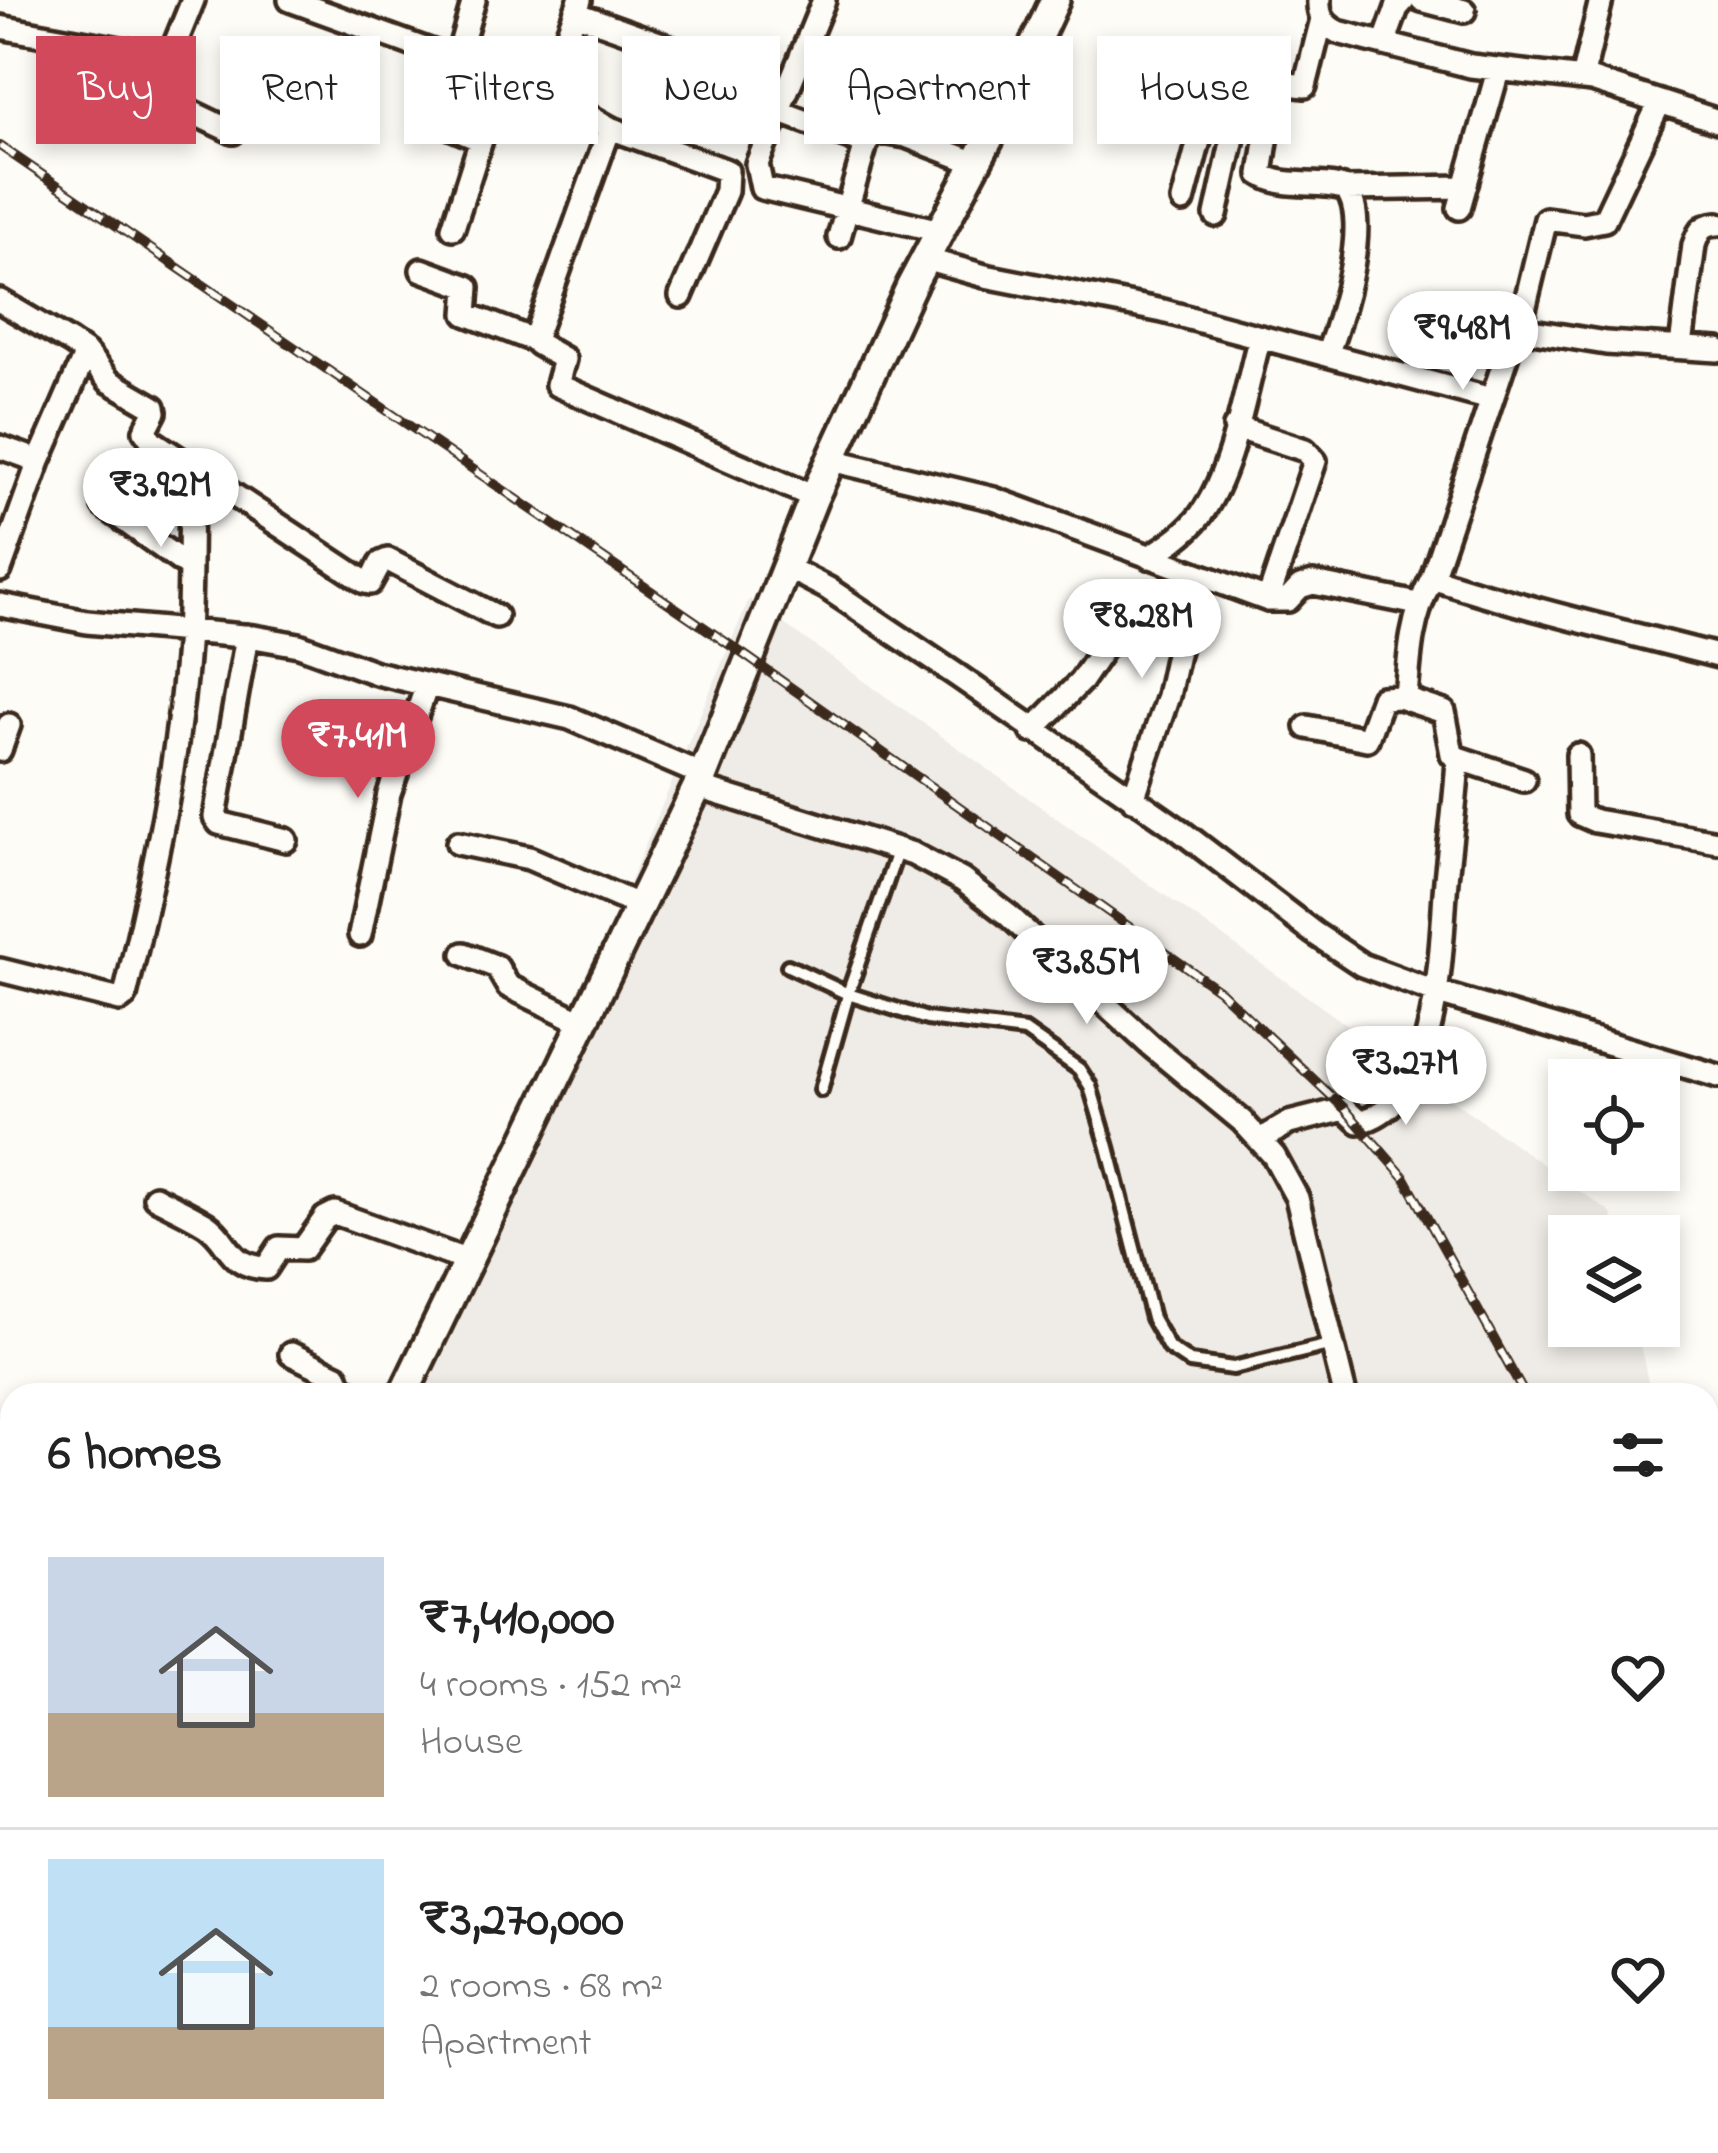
<!DOCTYPE html>
<html lang="en">
<head>
<meta charset="utf-8">
<style>
	body { margin:0; font-family:"Indie Flower",sans-serif; background:#f6f6f6; color:#222; height:100vh; display:flex; flex-direction:column; font-size:45px; white-space:nowrap }
	* { box-sizing:border-box; margin:0 }
	p { font-size:39px; color:#767676 }
	.icon { flex:none; width:66px; height:66px; fill:none; stroke:currentColor; stroke-width:2; stroke-linecap:round; stroke-linejoin:round }
	.map { position:relative; flex:1; overflow:hidden }
	.panel { position:absolute; left:0px; top:1383px; width:1719px; height:771px; display:flex; flex-direction:column; background:#fff; border-radius:36px 36px 0 0; box-shadow:0 6px 18px #0003 }
	.panel>* { flex:none }
	.guide { position:absolute; left:36px; top:36px; width:1647px; height:108px; display:flex; gap:24px }
	.buttons { position:absolute; left:1548px; top:1059px; display:grid; gap:24px }
	.buttons a { display:grid; place-items:center; width:132px; height:132px; border-radius:0px; background:#fff; box-shadow:0 6px 18px #0003; font-size:60px }
	.price { position:absolute; translate:-50% -102px; padding:0 27px; border-radius:42px; background:#fff; color:#222; font-size:39px; line-height:78px; filter:drop-shadow(0 3px 6px #0008) }
	.price::after { content:''; position:absolute; left:50%; top:72px; width:36px; height:27px; margin-left:-18px; background:inherit; clip-path:polygon(0 0,100% 0,50% 100%) }
	.price.selected { background:#d1495b; color:#fff }
	ul { padding:0; list-style:none }
	li { display:flex; align-items:center; gap:36px; height:300px; padding:0 48px }
	li+li { border-top:3px solid #e0e0e0 }
	li span { display:grid; place-items:center; flex:none; width:336px; height:240px; border-radius:0px; color:#555 }
	li>.icon { margin-inline-start:auto }
	span .icon { width:144px; height:144px; fill:#fffc; stroke-width:1 }
	li b { font-size:51px }
	h2 { display:flex; justify-content:space-between; align-items:center; height:144px; padding:0 48px; font-size:51px }
	.pill { padding:0 42px; border-radius:0px; background:#fff; box-shadow:0 6px 18px #0003; font-size:42px; line-height:108px }
	.pill.selected { background:#d1495b; color:#fff }
	.map>svg:first-child { display:block }
	.built { fill:#efece7 }
	.lines { fill:none; stroke-linecap:round; stroke-linejoin:round }
	.service-casing { stroke:#3b2a1e; stroke-width:20 }
	.minor-casing { stroke:#3b2a1e; stroke-width:30 }
	.tertiary-casing { stroke:#3b2a1e; stroke-width:36 }
	.service { stroke:#fdfcf7; stroke-width:10 }
	.minor { stroke:#fdfcf7; stroke-width:21 }
	.tertiary { stroke:#fdfcf7; stroke-width:27 }
	.rail-casing { stroke:#3b2a1e; stroke-width:10 }
	.rail { stroke:#fdfcf7; stroke-width:6; stroke-dasharray:18; stroke-linecap:butt }
</style>
</head>
<body>
<div class="map">
<svg width="1718" height="2153" viewBox="0 0 1718 2153">
	<rect width="100%" height="100%" fill="#fdfcf7"/>
	<filter id="ink" filterUnits="userSpaceOnUse"><feTurbulence type="fractalNoise" baseFrequency=".00833" numOctaves="2"/><feDisplacementMap in="SourceGraphic" scale="24" xChannelSelector="R" yChannelSelector="G"/><feConvolveMatrix kernelMatrix="1 2 1 2 8 2 1 2 1" color-interpolation-filters="sRGB"/></filter>
	<g filter="url(#ink)">
		<path class="built" d="M 749,599 L 1611,1213 L 1616,1236 L 1569,1236 L 1569,1326 L 1636,1326 L 1651,1395 L 413,1395 Z
			M 1707,1650 L 1718,1700 L 1718,2153 L 243,2153 L 246,2142 L 1707,2142 Z"/>
		<g class="lines">
			<g class="service-casing">
				<path id="service" d="M 788,966 L 848,994 L 927,1019 L 1025,1031 L 1079,1069 L 1090,1086 L 1108,1147 L 1152,1318 L 1169,1348 L 1190,1362 L 1233,1368 L 1333,1344
					M 821,1090 L 850,988 L 898,849
					M 154,2142 L 159,2153"/>
			</g>
			<g class="minor-casing">
				<path id="minor" d="M 290,0 L 510,80 L 560,100 L 610,128 L 727,171 L 726,191 L 681,296
					M 824,0 L 757,164 L 762,188 L 940,231
					M 1319,0 C 1318,16 1324,25 1338,32 L 1471,66 L 1592,80 L 1718,121
					M 1422,0 L 1464,11
					M 575,13 L 667,46
					M 0,27 L 164,57 L 171,54 L 193,0
					M 1384,44 L 1397,8 L 1404,0
					M 169,57 L 160,97 L 233,132
					M 1582,79 L 1601,0
					M 1275,83 L 1261,174 C 1285,190 1319,179 1346,189 C 1372,222 1340,320 1327,355
					M 545,94 L 580,0
					M 778,111 L 866,144
					M 610,128 L 535,337 L 538,344 L 564,359 L 557,385 L 814,497
					M 1346,189 L 1465,187
					M 1183,201 L 1215,80 L 1221,76 L 1305,86 L 1322,19
					M 1459,208 L 1498,71
					M 1216,215 L 1246,79
					M 453,228 L 481,140 L 443,124 L 440,118 L 474,0
					M 839,237 L 866,144 L 876,131 L 906,136 L 976,163
					M 925,259 L 985,276 L 1163,311 L 1491,399
					M 422,270 L 468,287 L 466,314 L 536,341
					M 0,301 L 70,342 L 86,353 L 109,381 L 154,407 L 155,412 L 145,431 L 152,441 L 365,582 L 370,583 L 381,563 L 388,560 L 496,616
					M 1519,330 L 1546,219 L 1584,224 L 1604,220 L 1660,102
					M 1681,346 L 1694,245 C 1699,230 1702,225 1718,224
					M 1235,427 L 1305,450 L 1315,461 L 1268,600
					M 0,447 L 39,461
					M 831,460 L 994,499 L 1268,600 L 1288,600 L 1300,587 L 1313,583 L 1418,604
					M 111,471 L 104,506 L 189,567
					M 1149,557 C 1168,546 1186,534 1200,516 C 1233,472 1245,390 1260,337
					M 784,566 L 827,588 L 958,676 L 1178,829 L 1314,933 L 1362,965 L 1438,993 L 1718,1076
					M 0,570 L 39,461 L 86,353
					M 1432,578 C 1526,609 1622,631 1718,656
					M 0,605 L 87,622 L 254,637 L 299,645 L 376,673 L 570,718 L 703,775
					M 247,636 L 215,817 L 219,823 L 286,840
					M 1406,699 C 1409,655 1411,618 1432,578 L 1513,336 L 1526,330 L 1606,343 L 1718,350
					M 1307,727 L 1367,739 L 1382,698 L 1399,697 L 1444,712 L 1452,754 L 1458,758 L 1524,780
					M 1032,731 L 1081,681 L 1117,628
					M 0,750 L 9,725
					M 1578,755 L 1579,814 L 1595,821 L 1718,842
					M 698,787 L 913,854 L 962,880 L 1008,915 L 1150,1045 L 1242,1121 L 1274,1156 L 1297,1198 L 1345,1395
					M 1133,799 L 1168,696 L 1194,575
					M 458,843 L 529,858 L 640,906
					M 360,935 L 389,794 L 427,685
					M 464,954 L 497,967 L 508,986 L 584,1023
					M 0,970 L 120,1000 L 125,996 C 153,877 180,756 188,633 C 191,578 190,522 191,467
					M 1260,1140 L 1289,1123 L 1345,1109 L 1359,1122 C 1442,1102 1440,947 1446,880 C 1450,839 1456,799 1458,758
					M 155,1197 C 172,1206 190,1214 206,1224 C 231,1241 227,1266 266,1268 L 279,1248 L 303,1249 L 325,1218 L 335,1213 L 468,1261
					M 291,1354 L 337,1376 L 341,1387 L 358,1395
					M 0,1431 L 12,1436
					M 0,1768 L 12,1770
					M 0,1871 L 12,1875
					M 0,1939 L 12,1943
					M 0,2001 L 12,1966
					M 0,2022 L 12,2026
					M 1523,2142 L 1526,2153"/>
			</g>
			<g class="tertiary-casing">
				<path id="tertiary" d="M 403,1395 L 703,775 L 814,497 L 911,286 L 1003,112 L 1055,0
					M 36,2153 L 42,2142"/>
			</g>
			<use href="#service" class="service"/>
			<use href="#minor" class="minor"/>
			<use href="#tertiary" class="tertiary"/>
			<g class="rail-casing">
				<path id="rail" d="M 0,146 L 749,658 L 1220,991 L 1345,1109 L 1405,1178 L 1525,1395
					M 1707,1875 L 1718,1910"/>
			</g>
			<use href="#rail" class="rail"/>
		</g>
	</g>
</svg>
<div class="buttons">
<a><svg class="icon" aria-label="locate" viewBox="0 0 24 24"><circle cx="12" cy="12" r="6"/><path d="M12 2v4M12 18v4M2 12h4M18 12h4"/></svg></a>
<a><svg class="icon" aria-label="layers" viewBox="0 0 24 24"><path d="M12 4l9 5-9 5-9-5zM3 14l9 5 9-5"/></svg></a>
</div>
<b class="price" style="left:1463px;top:393px">₹9.48M</b>
<b class="price" style="left:161px;top:550px">₹3.92M</b>
<b class="price" style="left:1142px;top:681px">₹8.28M</b>
<b class="price selected" style="left:358px;top:801px">₹7.41M</b>
<b class="price" style="left:1087px;top:1027px">₹3.85M</b>
<b class="price" style="left:1406px;top:1128px">₹3.27M</b>
<div class="guide">
<a class="pill selected">Buy</a>
<a class="pill">Rent</a>
<a class="pill">Filters</a>
<a class="pill">New</a>
<a class="pill">Apartment</a>
<a class="pill">House</a>
</div>
<section class="panel">
<h2>6 homes<svg class="icon" aria-label="filters" viewBox="0 0 24 24"><path d="M4 7h16M4 17h16"/><circle cx="9" cy="7" r="2"/><circle cx="15" cy="17" r="2"/></svg></h2>
<ul>
<li><span style="background:linear-gradient(#c9d6e8 65%,#b9a48a 0)"><svg class="icon" aria-label="home" viewBox="0 0 24 24"><path d="M3 11l9-7 9 7M6 9v11h12V9"/></svg></span><div><b>₹7,410,000</b><p>4 rooms · 152 m²</p><p>House</p></div><svg class="icon" aria-label="heart" viewBox="0 0 24 24"><path d="M12 20l-8-8c-3-5 5-10 8-4 3-6 11-1 8 4z"/></svg></li>
<li><span style="background:linear-gradient(#bfe0f5 70%,#b9a48a 0)"><svg class="icon" aria-label="home" viewBox="0 0 24 24"><path d="M3 11l9-7 9 7M6 9v11h12V9"/></svg></span><div><b>₹3,270,000</b><p>2 rooms · 68 m²</p><p>Apartment</p></div><svg class="icon" aria-label="heart" viewBox="0 0 24 24"><path d="M12 20l-8-8c-3-5 5-10 8-4 3-6 11-1 8 4z"/></svg></li>
</ul>
</section>
</div>
</body>
</html>
